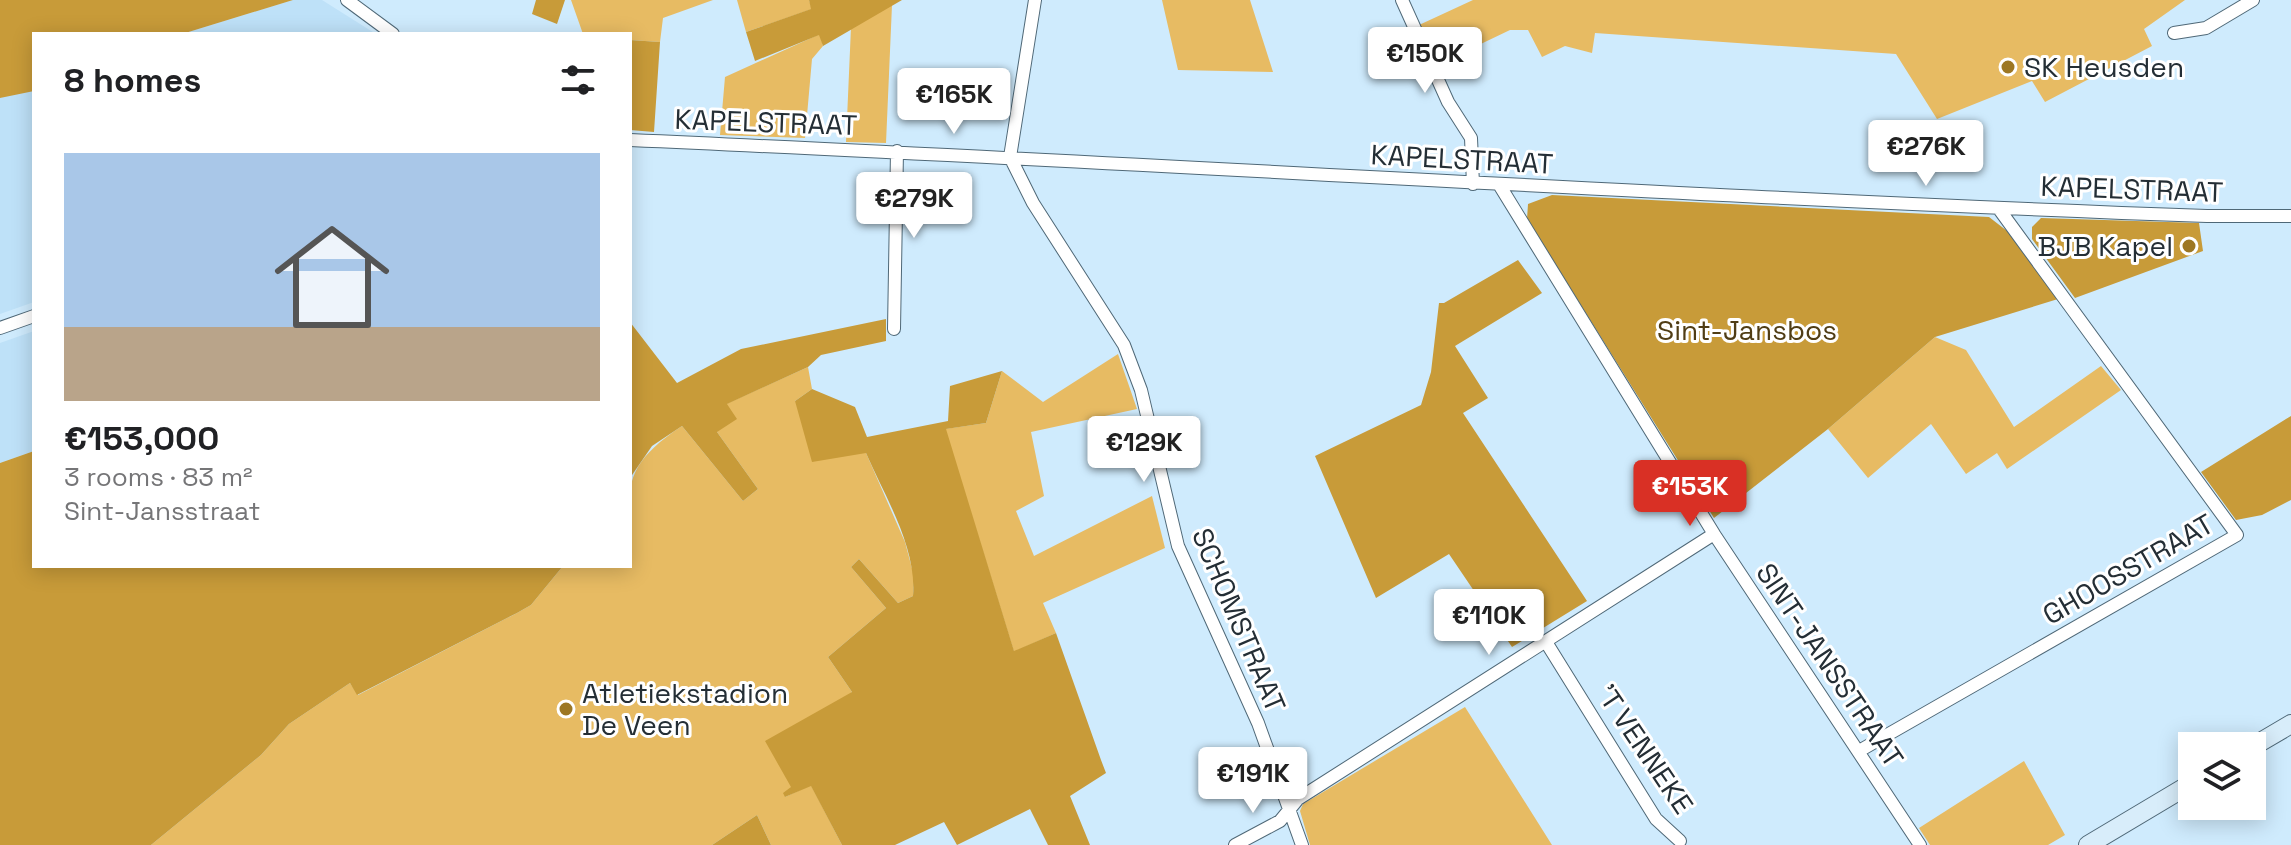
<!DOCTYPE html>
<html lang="en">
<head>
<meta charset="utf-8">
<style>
	body { margin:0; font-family:"Space Grotesk",sans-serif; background:#f6f6f6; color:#202124; height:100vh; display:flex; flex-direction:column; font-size:30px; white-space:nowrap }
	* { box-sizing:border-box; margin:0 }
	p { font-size:26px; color:#757577 }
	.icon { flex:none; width:44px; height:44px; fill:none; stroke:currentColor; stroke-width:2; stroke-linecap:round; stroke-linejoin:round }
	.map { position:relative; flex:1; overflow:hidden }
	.details { position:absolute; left:32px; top:32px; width:600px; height:536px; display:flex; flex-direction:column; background:#fff; border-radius:0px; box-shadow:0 4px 20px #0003 }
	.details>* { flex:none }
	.fabs { position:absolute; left:2178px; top:732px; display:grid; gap:16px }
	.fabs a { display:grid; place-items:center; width:88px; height:88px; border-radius:0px; background:#fff; box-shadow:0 4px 20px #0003; font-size:40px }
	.price { position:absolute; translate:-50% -68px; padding:0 18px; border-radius:8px; background:#fff; color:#222; font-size:26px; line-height:52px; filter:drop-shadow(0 2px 4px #0008) }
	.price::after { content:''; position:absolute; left:50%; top:48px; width:24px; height:18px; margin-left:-12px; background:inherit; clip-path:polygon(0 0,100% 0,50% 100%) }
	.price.on { background:#d93025; color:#fff }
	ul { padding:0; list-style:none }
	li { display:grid; align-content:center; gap:16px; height:424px; padding:0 32px }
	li+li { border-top:2px solid #e0e0e0 }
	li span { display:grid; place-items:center; height:248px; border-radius:0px; color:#555 }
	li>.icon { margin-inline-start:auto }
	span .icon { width:144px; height:144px; fill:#fffc; stroke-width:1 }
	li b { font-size:34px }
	h2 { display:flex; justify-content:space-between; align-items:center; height:96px; padding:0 32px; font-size:34px }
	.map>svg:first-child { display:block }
	.built { fill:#bee1f8 }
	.green { fill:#e7bb63 }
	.forest { fill:#c89b39 }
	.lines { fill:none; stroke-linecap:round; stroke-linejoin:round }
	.minor-casing { stroke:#4f6877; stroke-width:14 }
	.secondary-casing { stroke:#4f6877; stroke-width:20 }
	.minor { stroke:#fff; stroke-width:12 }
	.secondary { stroke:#d8edfa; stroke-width:18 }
	.poi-dot { fill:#9d7723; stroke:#fff; stroke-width:3 }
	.labels { text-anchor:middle; stroke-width:6; stroke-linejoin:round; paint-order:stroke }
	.poi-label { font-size:28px; fill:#242e35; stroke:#fff; text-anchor:start }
	.street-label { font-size:28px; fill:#242e35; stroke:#fff }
	.park-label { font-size:28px; fill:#503d15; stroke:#fff }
</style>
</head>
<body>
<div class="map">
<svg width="2291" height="845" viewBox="0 0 2291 845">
	<rect width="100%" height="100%" fill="#cfebfd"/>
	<path class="built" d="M 293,0 L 322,0 L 376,34 L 182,34 Z
		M 33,88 L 34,302 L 0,314 L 0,98 Z
		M 34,331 L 34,451 L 0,463 L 0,343 Z"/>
	<path class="green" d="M 571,0 L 713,0 L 663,18 L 660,42 L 630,40 L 630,34 L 583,34 Z
		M 737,0 L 809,0 L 812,9 L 746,32 Z
		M 1162,0 L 1250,0 L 1273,72 L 1178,70 Z
		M 1473,0 L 2185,0 L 2144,29 L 2152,46 L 2045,102 L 2032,81 L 1937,119 L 1896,54 L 1595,33 L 1592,53 L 1565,46 L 1542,57 L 1528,30 L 1510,30 L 1439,64 L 1419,25 Z
		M 892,5 L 886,143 L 846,142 L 851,27 Z
		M 820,34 L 823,46 L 812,59 L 805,138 L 720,135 L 725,77 Z
		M 1935,337 L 1966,350 L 2014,427 L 2101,366 L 2121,390 L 2007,469 L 1997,453 L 1966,474 L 1931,424 L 1868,478 L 1828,429 Z
		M 1118,354 L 1137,409 L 1031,432 L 1044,496 L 1016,511 L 1034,556 L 1152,496 L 1165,548 L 1043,603 L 1056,633 L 1014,652 L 945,429 L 986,423 L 1002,371 L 1043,402 Z
		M 808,367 L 812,389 L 795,401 L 866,453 L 905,542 L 914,576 L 913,596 L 898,603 L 859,559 L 851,567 L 886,608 L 828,657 L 852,692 L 785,797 L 811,785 L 842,845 L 771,845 L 757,815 L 712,845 L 151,845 L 261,755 L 289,724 L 350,683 L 358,695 L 517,613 L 531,605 L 563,566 L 630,566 C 630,494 615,470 682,426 L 743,501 L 758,489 L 717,432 L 726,404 Z
		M 1465,707 L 1552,845 L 1310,845 L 1300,811 L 1303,804 Z
		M 2024,761 L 2065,835 L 2048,845 L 1930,845 L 1919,828 Z"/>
	<path class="forest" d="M 0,0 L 293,0 L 182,34 L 34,34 L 34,91 L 0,98 Z
		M 536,0 L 565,0 L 557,24 L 532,14 Z
		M 809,0 L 902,0 L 823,46 L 819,35 L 755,61 L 746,32 L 811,9 Z
		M 630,40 L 660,42 L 654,132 L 630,130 Z
		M 1552,195 L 1989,217 L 2011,234 L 2058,299 L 1935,337 L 1828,429 L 1714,518 L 1527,219 L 1528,204 Z
		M 2041,218 L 2199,223 L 2203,251 L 2075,298 L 2032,239 L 2032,227 Z
		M 1518,260 L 1542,293 L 1455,346 L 1488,398 L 1463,413 L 1587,601 L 1512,647 L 1449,554 L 1376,598 L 1315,456 L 1421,405 L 1431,372 L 1439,303 L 1444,303 Z
		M 886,319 L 886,341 L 821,355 L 808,367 L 727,404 L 737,419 L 717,432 L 758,489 L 743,501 L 682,426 L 652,446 L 630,478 L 630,322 L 677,383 L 741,349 Z
		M 1002,371 L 986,423 L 946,429 L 1014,651 L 1056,633 L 1101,760 L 1106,773 L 1070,796 L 1090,845 L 1048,845 L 1030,809 L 957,845 L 944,822 L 895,845 L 842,845 L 811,786 L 785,797 L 783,793 L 791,787 L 765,741 L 852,692 L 828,657 L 886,608 L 851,567 L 859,559 L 898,603 L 913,596 C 917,547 885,497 866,453 L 812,462 L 795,401 L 812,389 L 855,407 L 867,437 L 948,421 L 950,386 Z
		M 2291,416 L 2291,500 L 2262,515 L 2236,520 L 2201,472 Z
		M 34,451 L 34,566 L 563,566 L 531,605 L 517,613 L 357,695 L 350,683 L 289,724 L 261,755 L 151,845 L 0,845 L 0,463 Z
		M 757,815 L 771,845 L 712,845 Z"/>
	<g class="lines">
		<g class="minor-casing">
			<path id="minor" d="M 347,0 L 393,34
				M 1402,0 L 1448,102 L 1471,138 L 1473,184
				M 2174,33 L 2206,28 L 2253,0
				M 630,140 C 1156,163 1681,197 2207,216 L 2291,216
				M 1010,157 L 1033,203 L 1124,345 L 1141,390 L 1178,546 L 1258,723 L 1302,845
				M 1010,157 L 1035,0
				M 1500,186 L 1714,534 L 1920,845
				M 0,328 L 34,316
				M 894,329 L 897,151
				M 1546,642 L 1656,819 L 1680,841
				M 1859,751 L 2237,535 L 1999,209
				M 1235,845 L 1280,821 L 1298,799 L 1714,534"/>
		</g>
		<g class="secondary-casing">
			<path id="secondary" d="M 2252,747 L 2291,724
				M 2088,845 L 2192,783"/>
		</g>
		<use href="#minor" class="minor"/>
		<use href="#secondary" class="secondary"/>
	</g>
	<g class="poi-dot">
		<circle cx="2008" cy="67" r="8"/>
		<circle cx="2189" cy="246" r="8"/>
		<circle cx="566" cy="709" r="8"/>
	</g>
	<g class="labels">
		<g class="poi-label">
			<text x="2024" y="77">SK Heusden</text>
			<text x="2173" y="256" text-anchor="end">BJB Kapel</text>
			<text x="582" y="703">Atletiekstadion<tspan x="582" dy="32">De Veen</tspan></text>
		</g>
		<g class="street-label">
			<text transform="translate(766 122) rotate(2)" y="10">KAPELSTRAAT</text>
			<text transform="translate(1462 159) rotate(3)" y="10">KAPELSTRAAT</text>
			<text transform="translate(2132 189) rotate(2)" y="10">KAPELSTRAAT</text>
			<text transform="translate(2128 569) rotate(-30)" y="10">GHOOSSTRAAT</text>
			<text transform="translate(1239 620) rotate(67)" y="10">SCHOMSTRAAT</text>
			<text transform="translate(1830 665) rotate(56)" y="10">SINT-JANSSTRAAT</text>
			<text transform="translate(1645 749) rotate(56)" y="10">'T VENNEKE</text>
		</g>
		<g class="park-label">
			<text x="1747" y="340">Sint-Jansbos</text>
		</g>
	</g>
</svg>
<div class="fabs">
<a><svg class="icon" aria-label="layers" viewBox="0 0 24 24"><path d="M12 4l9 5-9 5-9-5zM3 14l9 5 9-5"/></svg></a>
</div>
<b class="price" style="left:1425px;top:95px">€150K</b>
<b class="price" style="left:954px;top:136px">€165K</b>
<b class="price" style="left:1926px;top:188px">€276K</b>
<b class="price" style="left:914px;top:240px">€279K</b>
<b class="price" style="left:1144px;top:484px">€129K</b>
<b class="price on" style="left:1690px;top:528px">€153K</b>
<b class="price" style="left:1489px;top:657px">€110K</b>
<b class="price" style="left:1253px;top:815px">€191K</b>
<section class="details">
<h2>8 homes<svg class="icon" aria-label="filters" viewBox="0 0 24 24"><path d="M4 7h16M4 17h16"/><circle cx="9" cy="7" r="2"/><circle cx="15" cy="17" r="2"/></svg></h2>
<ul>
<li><span style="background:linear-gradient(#a9c7e8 70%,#b9a48a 0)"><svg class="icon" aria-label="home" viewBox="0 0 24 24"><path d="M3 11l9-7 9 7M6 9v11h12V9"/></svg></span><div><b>€153,000</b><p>3 rooms · 83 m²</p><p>Sint-Jansstraat</p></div></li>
</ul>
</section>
</div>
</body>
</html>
